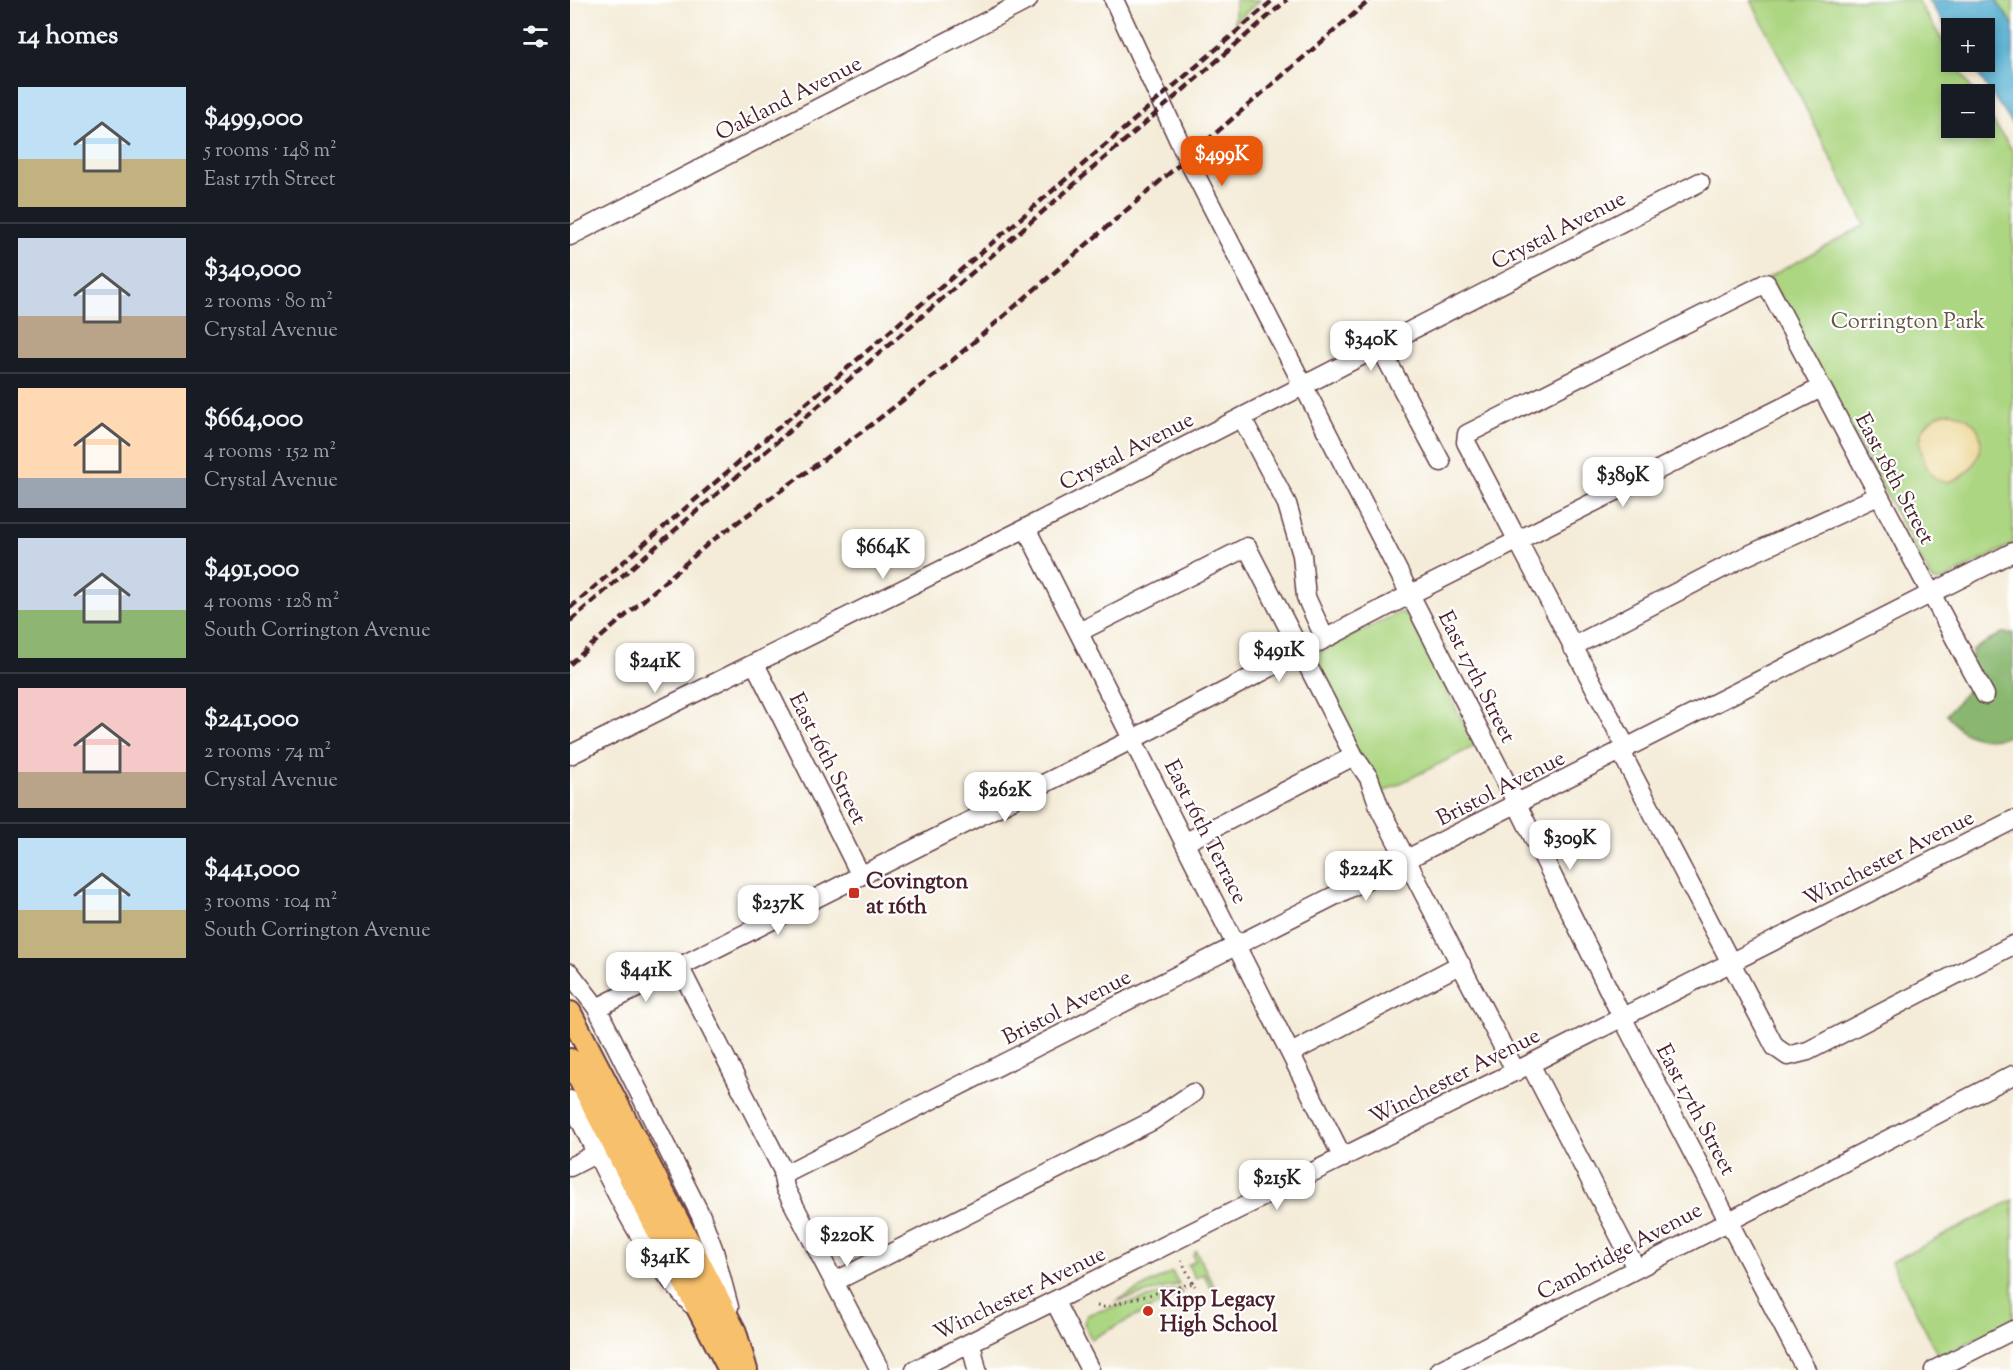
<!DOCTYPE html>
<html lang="en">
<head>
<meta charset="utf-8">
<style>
	body { margin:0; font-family:"Sorts Mill Goudy",serif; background:#20242c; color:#f1f3f6; height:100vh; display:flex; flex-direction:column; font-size:22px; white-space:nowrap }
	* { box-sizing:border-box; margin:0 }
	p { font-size:20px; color:#9ea1a6 }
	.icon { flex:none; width:33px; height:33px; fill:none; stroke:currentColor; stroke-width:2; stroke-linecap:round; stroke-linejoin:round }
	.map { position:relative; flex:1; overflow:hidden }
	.drawer { display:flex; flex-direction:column; background:#171b24; width:570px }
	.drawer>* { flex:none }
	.tools { position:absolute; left:1371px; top:18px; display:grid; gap:12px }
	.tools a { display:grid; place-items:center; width:54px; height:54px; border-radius:0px; background:#171b24; box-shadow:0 3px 9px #0003; font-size:30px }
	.price { position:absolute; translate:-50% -51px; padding:0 14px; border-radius:12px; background:#fff; color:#222; font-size:20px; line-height:39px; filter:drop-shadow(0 2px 3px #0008) }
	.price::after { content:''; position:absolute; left:50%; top:36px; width:18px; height:14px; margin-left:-9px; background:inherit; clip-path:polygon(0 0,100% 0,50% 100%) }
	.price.on { background:#ea580c; color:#fff }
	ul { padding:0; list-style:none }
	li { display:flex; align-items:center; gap:18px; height:150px; padding:0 18px }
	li+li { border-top:2px solid #363941 }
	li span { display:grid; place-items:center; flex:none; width:168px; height:120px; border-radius:0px; color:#555 }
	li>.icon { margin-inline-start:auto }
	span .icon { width:72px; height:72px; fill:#fffc; stroke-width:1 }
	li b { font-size:26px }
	h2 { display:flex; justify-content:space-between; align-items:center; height:72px; padding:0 18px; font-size:26px }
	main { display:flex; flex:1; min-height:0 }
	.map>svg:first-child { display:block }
	.green { fill:#acd681; stroke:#7b7a56; stroke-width:1.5 }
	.forest { fill:#89b76f; stroke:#6a6b4d; stroke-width:1.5 }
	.sand { fill:#eeda9e; stroke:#9c7c64; stroke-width:1.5 }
	.water { fill:#51adcf; stroke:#4e667d; stroke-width:1.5 }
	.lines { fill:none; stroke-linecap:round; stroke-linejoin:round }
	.minor-casing { stroke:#643e45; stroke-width:21 }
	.major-casing { stroke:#643e45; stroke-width:26 }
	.path { stroke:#643e45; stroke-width:3; stroke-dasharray:1.5 4.5; stroke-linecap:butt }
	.minor { stroke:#fff; stroke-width:18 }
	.major { stroke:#f7c06c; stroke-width:22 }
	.rail { stroke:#4a1f2b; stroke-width:4.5; stroke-dasharray:9 4.5; stroke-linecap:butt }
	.poi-dot { fill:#c8321e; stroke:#fff; stroke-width:2 }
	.labels { text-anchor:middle; stroke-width:4.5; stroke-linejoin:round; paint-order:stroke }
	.street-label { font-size:22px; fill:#4a1f2b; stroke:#fff }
	.park-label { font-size:22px; fill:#675645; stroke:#fff }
	.poi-label { font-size:22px; font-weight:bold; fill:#4a1f2b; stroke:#fff; text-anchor:start }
</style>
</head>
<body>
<main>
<section class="drawer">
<h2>14 homes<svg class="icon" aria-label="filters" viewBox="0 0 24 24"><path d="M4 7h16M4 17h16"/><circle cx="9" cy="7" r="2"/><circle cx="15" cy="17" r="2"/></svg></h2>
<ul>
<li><span style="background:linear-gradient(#bfe0f5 60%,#c2b280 0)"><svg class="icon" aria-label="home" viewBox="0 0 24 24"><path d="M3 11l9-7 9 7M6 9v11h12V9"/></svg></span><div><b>$499,000</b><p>5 rooms · 148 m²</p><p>East 17th Street</p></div></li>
<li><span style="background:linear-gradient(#c9d6e8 65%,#b9a48a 0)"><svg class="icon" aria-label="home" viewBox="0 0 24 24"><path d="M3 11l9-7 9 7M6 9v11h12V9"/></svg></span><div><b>$340,000</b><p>2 rooms · 80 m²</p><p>Crystal Avenue</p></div></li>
<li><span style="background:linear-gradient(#ffd9b3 75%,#9aa5b1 0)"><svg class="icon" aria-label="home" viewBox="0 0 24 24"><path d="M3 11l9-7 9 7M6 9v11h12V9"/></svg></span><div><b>$664,000</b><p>4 rooms · 152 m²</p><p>Crystal Avenue</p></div></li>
<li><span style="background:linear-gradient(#c9d6e8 60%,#8fb573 0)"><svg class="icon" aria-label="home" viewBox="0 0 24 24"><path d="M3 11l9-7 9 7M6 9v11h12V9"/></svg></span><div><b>$491,000</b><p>4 rooms · 128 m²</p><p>South Corrington Avenue</p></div></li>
<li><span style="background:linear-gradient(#f6c9c9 70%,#b9a48a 0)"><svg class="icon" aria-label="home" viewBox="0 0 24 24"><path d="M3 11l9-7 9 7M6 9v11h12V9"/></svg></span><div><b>$241,000</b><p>2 rooms · 74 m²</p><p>Crystal Avenue</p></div></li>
<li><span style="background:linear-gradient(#bfe0f5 60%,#c2b280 0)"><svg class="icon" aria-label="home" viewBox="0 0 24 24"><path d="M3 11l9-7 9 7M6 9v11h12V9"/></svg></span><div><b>$441,000</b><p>3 rooms · 104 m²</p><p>South Corrington Avenue</p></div></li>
</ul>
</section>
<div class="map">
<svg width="1443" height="1370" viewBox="0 0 1443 1370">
	<rect width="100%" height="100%" fill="#fff"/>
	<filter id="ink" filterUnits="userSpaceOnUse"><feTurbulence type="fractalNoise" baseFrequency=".0167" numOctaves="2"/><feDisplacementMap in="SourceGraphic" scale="12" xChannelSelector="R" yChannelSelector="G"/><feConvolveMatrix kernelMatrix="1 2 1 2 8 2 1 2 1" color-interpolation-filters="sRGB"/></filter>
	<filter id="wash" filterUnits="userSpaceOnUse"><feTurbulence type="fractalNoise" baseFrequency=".008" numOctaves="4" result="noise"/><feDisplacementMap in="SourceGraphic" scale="24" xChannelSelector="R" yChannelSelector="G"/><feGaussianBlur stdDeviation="1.35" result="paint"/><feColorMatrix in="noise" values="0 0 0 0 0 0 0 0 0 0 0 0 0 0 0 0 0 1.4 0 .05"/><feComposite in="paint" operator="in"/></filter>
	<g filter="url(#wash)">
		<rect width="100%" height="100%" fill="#f4ecd8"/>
		<path class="green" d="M 665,0 L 690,0 L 665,22 Z
			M 1181,0 L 1347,0 L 1381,54 L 1382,62 L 1386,62 L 1404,94 L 1382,94 L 1382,128 L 1414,128 L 1415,110 L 1443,151 L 1443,544 L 1370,582 L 1362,580 L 1199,277 L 1295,225 Z
			M 1426,0 L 1443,0 L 1443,25 Z
			M 830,612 L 839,616 L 905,746 L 809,794 L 739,657 Z
			M 1443,1200 L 1443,1320 L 1369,1357 L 1321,1262 Z
			M 626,1251 L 644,1286 L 640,1288 L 634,1274 L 625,1278 L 618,1265 L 625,1261 L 623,1255 Z
			M 602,1272 L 609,1284 L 544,1302 Z
			M 609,1289 L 612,1293 L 521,1339 L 514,1323 L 516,1316 L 522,1313 Z"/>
		<path class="forest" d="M 1432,633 L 1443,633 L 1443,735 C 1416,743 1392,739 1377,714 L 1399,689 L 1402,650 Z"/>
		<path class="sand" d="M 1381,412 C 1443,427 1394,498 1365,478 C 1358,474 1354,461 1352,454 C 1345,432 1359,414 1381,412 Z"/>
		<path class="water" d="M 1358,0 L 1426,0 L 1443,25 L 1443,125 L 1400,62 L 1414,62 L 1414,28 L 1382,28 L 1381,34 Z"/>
	</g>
	<g filter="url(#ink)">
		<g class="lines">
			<g class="minor-casing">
				<path id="minor" d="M 544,0 L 617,158 L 943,796 L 1052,1017 L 1236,1370
					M 0,236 L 458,0
					M 810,347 L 871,462
					M 672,418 L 717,504 L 732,555 L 736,597 L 755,639
					M 456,528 L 773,1158
					M 509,632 L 677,547 L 784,756
					M 1002,647 L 1172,558 L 1308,496
					M 185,664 L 290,874
					M 1057,749 L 896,442 L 897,434 L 1196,283 L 1415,695
					M 1051,752 L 1205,1047 L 1218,1056 L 1238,1051 L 1443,945
					M 0,755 L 456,528 L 1130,182
					M 616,842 L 784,756 L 799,778 L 810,809 L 946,1072
					M 109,966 L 215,1175
					M 0,973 L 27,1008 L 131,1216 L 144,1251 L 159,1307
					M 27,1008 L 563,739 L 839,595 L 1251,388
					M 721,1053 L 891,964
					M 960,1064 L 1066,1268
					M 0,1100 C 36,1170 66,1246 121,1304
					M 0,1167 L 27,1153
					M 264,1282 L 582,1121 L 623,1093
					M 485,1302 L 520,1370
					M 401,1343 L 407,1370
					M 310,1370 L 215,1188 L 213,1177 L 219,1172 L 1443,552
					M 345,1370 L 960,1064 L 1443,820
					M 870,1370 L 1443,1075
					M 1364,1370 L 1443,1330"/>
			</g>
			<g class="major-casing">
				<path id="major" d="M 0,1013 L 165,1332 L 176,1370
					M 0,1060 L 160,1370"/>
			</g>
			<path class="path" d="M 611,1260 L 623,1283
				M 527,1306 L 534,1307 L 623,1283 L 625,1286"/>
			<use href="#minor" class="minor"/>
			<use href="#major" class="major"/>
			<path class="rail" d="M 0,608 L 703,0
				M 0,621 L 717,0
				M 0,664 L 139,543 L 301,425 L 370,371 L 800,0"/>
		</g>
	</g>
	<g class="poi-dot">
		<rect x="278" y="887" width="12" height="12" rx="3"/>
		<circle cx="578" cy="1311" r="6"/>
	</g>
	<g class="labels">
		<g class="street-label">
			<text transform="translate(218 97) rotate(-27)" y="8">Oakland Avenue</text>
			<text transform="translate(988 229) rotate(-27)" y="8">Crystal Avenue</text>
			<text transform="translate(556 450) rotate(-27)" y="8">Crystal Avenue</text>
			<text transform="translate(1326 478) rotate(62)" y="8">East 18th Street</text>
			<text transform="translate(908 676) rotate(63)" y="8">East 17th Street</text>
			<text transform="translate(259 758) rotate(63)" y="8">East 16th Street</text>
			<text transform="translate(930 787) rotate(-27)" y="8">Bristol Avenue</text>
			<text transform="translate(637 831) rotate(63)" y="8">East 16th Terrace</text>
			<text transform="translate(1318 857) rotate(-27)" y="8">Winchester Avenue</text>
			<text transform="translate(496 1006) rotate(-27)" y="8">Bristol Avenue</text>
			<text transform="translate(884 1075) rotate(-27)" y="8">Winchester Avenue</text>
			<text transform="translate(1127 1109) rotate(62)" y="8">East 17th Street</text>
			<text transform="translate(1049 1250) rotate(-28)" y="8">Cambridge Avenue</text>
			<text transform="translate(449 1292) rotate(-26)" y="8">Winchester Avenue</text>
		</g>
		<g class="park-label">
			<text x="1338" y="328">Corrington Park</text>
		</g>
		<g class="poi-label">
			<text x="296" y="888">Covington<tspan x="296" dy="25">at 16th</tspan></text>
			<text x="590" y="1306">Kipp Legacy<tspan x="590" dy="25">High School</tspan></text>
		</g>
	</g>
</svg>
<div class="tools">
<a>+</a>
<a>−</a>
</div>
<b class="price on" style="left:652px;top:187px">$499K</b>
<b class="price" style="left:801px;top:372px">$340K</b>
<b class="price" style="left:1053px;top:508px">$389K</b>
<b class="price" style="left:313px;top:580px">$664K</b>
<b class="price" style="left:709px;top:683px">$491K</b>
<b class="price" style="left:85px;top:694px">$241K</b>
<b class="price" style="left:435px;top:823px">$262K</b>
<b class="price" style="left:1000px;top:871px">$309K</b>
<b class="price" style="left:796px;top:902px">$224K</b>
<b class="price" style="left:208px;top:936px">$237K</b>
<b class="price" style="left:76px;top:1003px">$441K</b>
<b class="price" style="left:707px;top:1211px">$215K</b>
<b class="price" style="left:277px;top:1268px">$220K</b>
<b class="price" style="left:95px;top:1290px">$341K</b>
</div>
</main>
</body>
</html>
